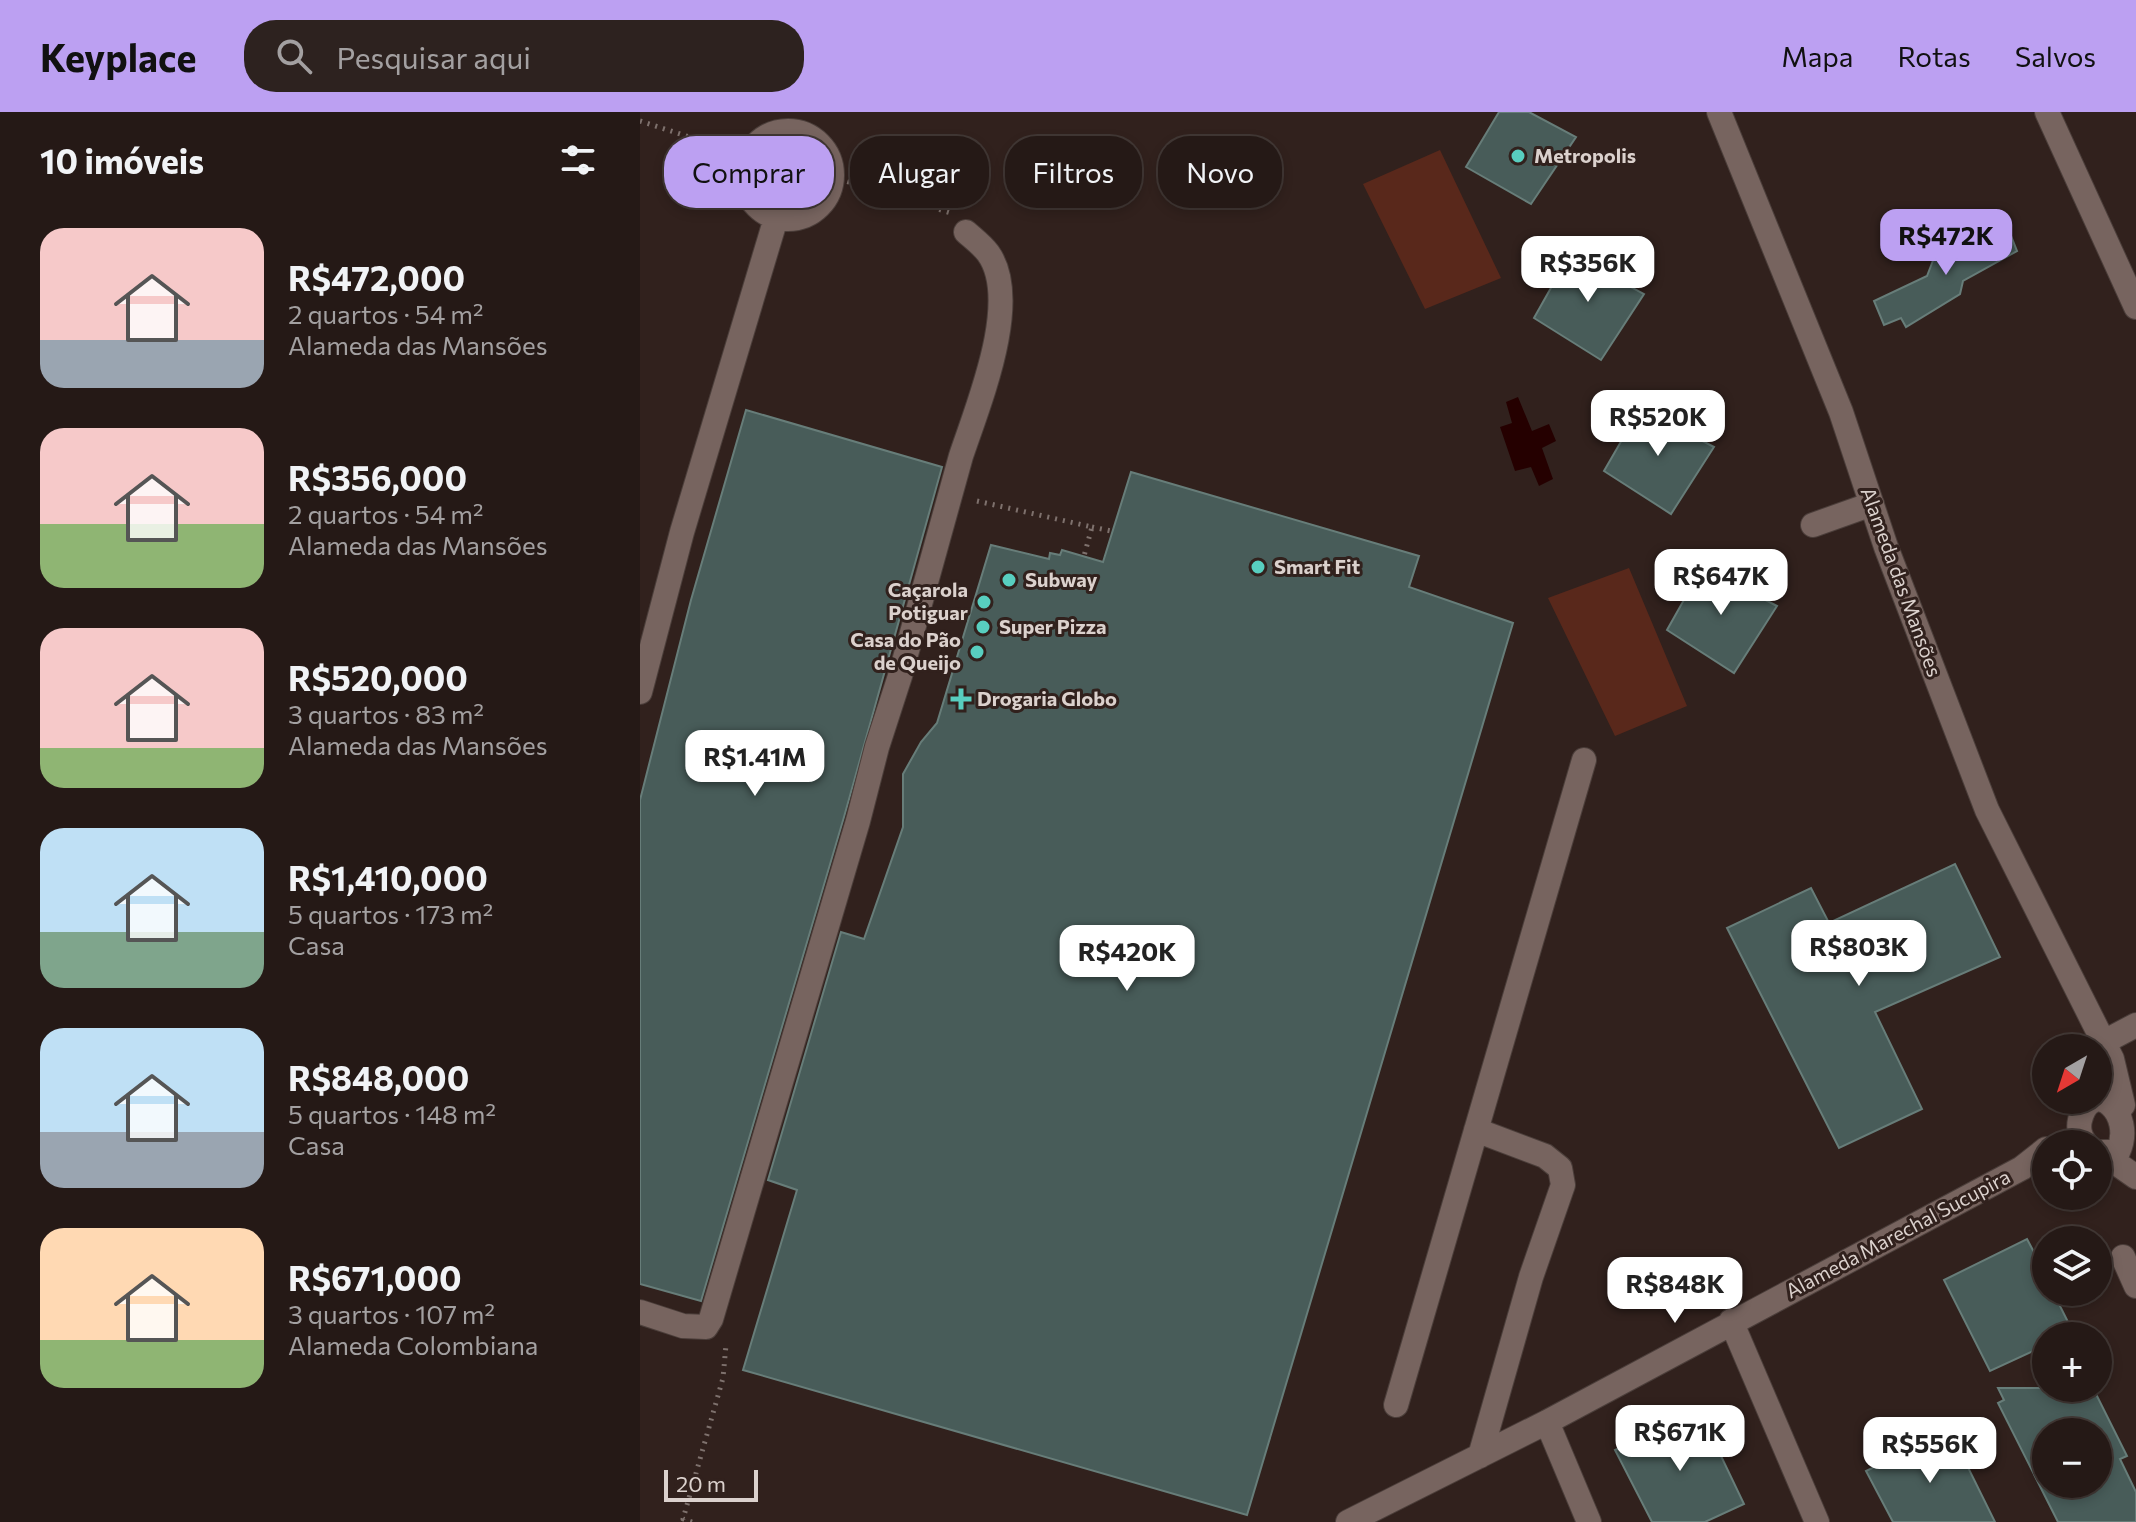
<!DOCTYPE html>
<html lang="pt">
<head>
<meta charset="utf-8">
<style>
	body { margin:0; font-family:Commissioner,sans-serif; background:#2d221f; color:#f1f3f6; height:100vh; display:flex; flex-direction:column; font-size:30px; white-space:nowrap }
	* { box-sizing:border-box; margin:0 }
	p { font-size:26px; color:#a3a0a1 }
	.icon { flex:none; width:44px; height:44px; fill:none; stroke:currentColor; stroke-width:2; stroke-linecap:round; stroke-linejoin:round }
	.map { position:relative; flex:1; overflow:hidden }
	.details { display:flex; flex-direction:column; background:#251916; width:640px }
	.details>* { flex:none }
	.guide { position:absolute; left:24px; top:24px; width:760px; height:72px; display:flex; gap:16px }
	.needle { width:52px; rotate:219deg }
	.buttons { position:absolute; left:1392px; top:922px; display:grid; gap:16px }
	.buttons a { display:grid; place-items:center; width:80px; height:80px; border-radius:50%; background:#251916; box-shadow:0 4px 12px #0003,0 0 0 2px #423835; font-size:40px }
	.scale { position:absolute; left:24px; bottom:20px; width:94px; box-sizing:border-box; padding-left:8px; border:4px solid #dbd1cd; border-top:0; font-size:22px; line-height:28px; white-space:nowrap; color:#dbd1cd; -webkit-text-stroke:6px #31211d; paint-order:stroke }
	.price { position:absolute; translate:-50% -68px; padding:0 18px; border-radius:16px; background:#fff; color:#222; font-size:26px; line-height:52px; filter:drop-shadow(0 2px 4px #0008) }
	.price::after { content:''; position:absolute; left:50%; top:48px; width:24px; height:18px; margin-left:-12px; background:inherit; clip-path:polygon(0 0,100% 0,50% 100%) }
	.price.current { background:#bca0f2; color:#111 }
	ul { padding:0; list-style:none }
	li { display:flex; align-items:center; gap:24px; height:200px; padding:0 40px }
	li span { display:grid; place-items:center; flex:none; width:224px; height:160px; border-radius:24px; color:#555 }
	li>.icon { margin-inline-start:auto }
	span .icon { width:96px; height:96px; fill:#fffc; stroke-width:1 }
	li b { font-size:34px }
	h2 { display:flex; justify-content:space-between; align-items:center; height:96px; padding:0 40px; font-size:34px }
	.tag { padding:0 28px; border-radius:32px; background:#251916; box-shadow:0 4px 12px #0003,0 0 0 2px #423835; font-size:28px; line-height:72px }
	.tag.current { background:#bca0f2; color:#111 }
	header { display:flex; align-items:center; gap:48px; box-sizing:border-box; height:112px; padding:0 40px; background:#bca0f2; color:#111 }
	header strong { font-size:38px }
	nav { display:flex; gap:44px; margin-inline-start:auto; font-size:28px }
	.search { width:560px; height:72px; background:#2d221f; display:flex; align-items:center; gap:20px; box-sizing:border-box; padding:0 28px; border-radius:32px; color:#a3a0a1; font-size:30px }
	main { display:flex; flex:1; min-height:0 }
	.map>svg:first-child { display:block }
	.green { fill:#59281b }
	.water { fill:#250000 }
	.building { fill:#485c59; stroke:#677d79; stroke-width:2; fill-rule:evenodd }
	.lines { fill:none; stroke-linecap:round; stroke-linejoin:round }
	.minor-casing { stroke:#4b3e3a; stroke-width:26 }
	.path { stroke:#7e716d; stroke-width:5; stroke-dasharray:2 6; stroke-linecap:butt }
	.minor { stroke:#77645f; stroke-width:24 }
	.poi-dot { fill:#58cebf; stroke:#31211d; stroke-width:3 }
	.labels { text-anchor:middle; stroke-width:6; stroke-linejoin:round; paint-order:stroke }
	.poi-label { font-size:20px; font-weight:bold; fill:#dbd1cd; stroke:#31211d; text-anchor:start }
	.street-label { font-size:20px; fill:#dbd1cd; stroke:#31211d }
</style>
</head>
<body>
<header>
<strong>Keyplace</strong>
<div class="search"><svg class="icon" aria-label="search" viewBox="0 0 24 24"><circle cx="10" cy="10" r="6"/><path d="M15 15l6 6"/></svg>Pesquisar aqui</div>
<nav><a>Mapa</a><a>Rotas</a><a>Salvos</a></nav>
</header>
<main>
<section class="details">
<h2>10 imóveis<svg class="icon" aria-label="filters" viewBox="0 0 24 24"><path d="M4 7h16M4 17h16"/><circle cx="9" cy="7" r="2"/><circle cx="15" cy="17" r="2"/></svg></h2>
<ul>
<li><span style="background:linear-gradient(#f6c9c9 70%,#9aa5b1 0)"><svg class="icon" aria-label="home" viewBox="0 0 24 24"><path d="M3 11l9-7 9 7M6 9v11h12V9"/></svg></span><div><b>R$472,000</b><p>2 quartos · 54 m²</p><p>Alameda das Mansões</p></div></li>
<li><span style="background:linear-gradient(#f6c9c9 60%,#8fb573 0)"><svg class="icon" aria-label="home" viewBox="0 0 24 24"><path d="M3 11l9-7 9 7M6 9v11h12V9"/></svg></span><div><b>R$356,000</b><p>2 quartos · 54 m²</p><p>Alameda das Mansões</p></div></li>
<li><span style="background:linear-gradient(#f6c9c9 75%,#8fb573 0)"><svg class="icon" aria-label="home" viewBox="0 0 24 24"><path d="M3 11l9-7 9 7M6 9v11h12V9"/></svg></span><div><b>R$520,000</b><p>3 quartos · 83 m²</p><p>Alameda das Mansões</p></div></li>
<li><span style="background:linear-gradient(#bfe0f5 65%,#7fa58c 0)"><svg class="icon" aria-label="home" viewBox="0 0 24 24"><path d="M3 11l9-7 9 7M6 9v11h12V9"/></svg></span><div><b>R$1,410,000</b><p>5 quartos · 173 m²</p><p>Casa</p></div></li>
<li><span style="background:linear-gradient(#bfe0f5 65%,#9aa5b1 0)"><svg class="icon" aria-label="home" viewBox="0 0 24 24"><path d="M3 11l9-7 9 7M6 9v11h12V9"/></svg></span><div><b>R$848,000</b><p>5 quartos · 148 m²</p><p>Casa</p></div></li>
<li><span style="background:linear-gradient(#ffd9b3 70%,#8fb573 0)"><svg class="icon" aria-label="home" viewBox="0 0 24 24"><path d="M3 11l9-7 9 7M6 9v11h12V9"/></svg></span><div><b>R$671,000</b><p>3 quartos · 107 m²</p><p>Alameda Colombiana</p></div></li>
</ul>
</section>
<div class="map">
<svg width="1496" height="1410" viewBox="0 0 1496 1410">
	<rect width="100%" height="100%" fill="#31211d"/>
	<path class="green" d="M 800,38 L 861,166 L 785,197 L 723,72 Z
		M 989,456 L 1047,594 L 975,624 L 908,486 Z"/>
	<path class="water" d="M 878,285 L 892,319 L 909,312 L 916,329 L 902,336 L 913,367 L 899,374 L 891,355 L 875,359 L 860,315 L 872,311 L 866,290 Z"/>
	<path class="building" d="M 859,0 L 889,0 L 936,25 L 891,92 L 826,55 Z
		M 1366,111 L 1377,139 L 1323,169 L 1320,182 L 1266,215 L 1261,206 L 1244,213 L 1234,189 L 1287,164 L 1294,146 Z
		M 934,135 L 960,147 L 956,156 L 1004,182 L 961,248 L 894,206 Z
		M 1005,288 L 1030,301 L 1026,310 L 1074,335 L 1031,402 L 964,359 Z
		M 106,298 L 302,355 L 204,705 L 61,1189 L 0,1172 L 0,688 L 51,488 Z
		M 491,360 L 779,444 L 769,475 L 873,511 L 607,1403 L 103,1258 L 157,1078 L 128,1068 L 201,820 L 224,827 L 263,715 L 263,662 L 281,630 L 297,611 L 351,433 L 409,447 L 410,441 L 420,443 L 422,438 L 463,450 Z
		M 1067,447 L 1093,460 L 1089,469 L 1137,494 L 1094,561 L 1027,518 Z
		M 1315,752 L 1360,845 L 1235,900 L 1282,997 L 1199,1036 L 1087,816 L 1171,776 L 1189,811 Z
		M 1387,1127 L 1406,1163 L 1406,1180 L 1413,1180 L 1435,1224 L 1406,1224 L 1406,1233 L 1350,1259 L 1304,1168 Z
		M 1358,1276 L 1453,1276 L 1487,1344 L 1480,1347 L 1496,1380 L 1496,1410 L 1418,1410 L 1358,1291 L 1364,1288 ZM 1406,1320 L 1458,1320 L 1458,1372 L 1406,1372 Z
		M 1059,1298 L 1104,1392 L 1065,1410 L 1012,1410 L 975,1338 Z
		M 1310,1319 L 1355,1410 L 1253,1410 L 1226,1359 Z"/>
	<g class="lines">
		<g class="minor-casing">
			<path id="minor" d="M 1079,0 L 1201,300 L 1246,435 L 1347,698 L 1472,947 L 1483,993
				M 1407,0 L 1496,195
				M104 63a44 44 0 1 1 88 0a44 44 0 1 1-88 0Z
				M 1173,413 L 1232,392
				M 0,580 L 42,420 L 136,106
				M 1462,931 L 1496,913
				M 836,1018 L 905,1044 L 920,1056 L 923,1073 L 891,1165 L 840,1344
				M 1446,1032 C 1440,1025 1438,1016 1440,1008 C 1452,963 1496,1001 1478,1040 L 1458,1040
				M 1463,1042 L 1496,1065
				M 1483,1145 L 1496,1174
				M 0,1200 L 43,1214 L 66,1215 L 71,1207 L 218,709 L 237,635 L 260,564 L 321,344 C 338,293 382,188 348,141 C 342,133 334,127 326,120
				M 1091,1209 L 1177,1410
				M 756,1293 L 944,648
				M 907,1310 L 949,1410
				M 708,1410 L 907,1310 L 1382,1056 L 1406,1037"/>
		</g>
		<path class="path" d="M 0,9 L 108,44
			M 192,65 L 311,101
			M 337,389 L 452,415 L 444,444
			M 452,415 L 471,419
			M 52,1410 L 43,1407 L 83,1266 L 86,1233"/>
		<use href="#minor" class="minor"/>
	</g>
	<g class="poi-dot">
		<circle cx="878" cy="44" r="8"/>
		<circle cx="618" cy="455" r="8"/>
		<circle cx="369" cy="468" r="8"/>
		<circle cx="344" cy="490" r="8"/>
		<circle cx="343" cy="515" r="8"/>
		<circle cx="337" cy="540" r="8"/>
		<path d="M317 575h8v8h8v8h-8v8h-8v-8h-8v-8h8z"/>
	</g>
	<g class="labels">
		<g class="poi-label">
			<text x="894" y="51">Metropolis</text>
			<text x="634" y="462">Smart Fit</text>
			<text x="385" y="475">Subway</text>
			<text x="328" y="485" text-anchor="end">Caçarola<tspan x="328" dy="23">Potiguar</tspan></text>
			<text x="359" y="522">Super Pizza</text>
			<text x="321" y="535" text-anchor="end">Casa do Pão<tspan x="321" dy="23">de Queijo</tspan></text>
			<text x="337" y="594">Drogaria Globo</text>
		</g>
		<g class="street-label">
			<text transform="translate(1261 470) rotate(70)" y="7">Alameda das Mansões</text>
			<text transform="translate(1258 1122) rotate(-28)" y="7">Alameda Marechal Sucupira</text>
		</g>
	</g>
</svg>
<div class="buttons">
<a><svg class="needle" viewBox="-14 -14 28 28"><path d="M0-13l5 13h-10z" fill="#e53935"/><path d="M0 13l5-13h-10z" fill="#a3a0a1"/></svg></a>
<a><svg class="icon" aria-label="locate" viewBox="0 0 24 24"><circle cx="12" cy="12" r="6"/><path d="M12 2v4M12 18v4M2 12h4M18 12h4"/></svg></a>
<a><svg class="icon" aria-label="layers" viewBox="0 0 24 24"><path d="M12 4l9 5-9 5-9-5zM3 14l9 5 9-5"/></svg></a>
<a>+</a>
<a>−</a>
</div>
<div class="scale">20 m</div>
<b class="price current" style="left:1306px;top:165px">R$472K</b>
<b class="price" style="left:948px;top:192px">R$356K</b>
<b class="price" style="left:1018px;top:346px">R$520K</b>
<b class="price" style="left:1081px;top:505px">R$647K</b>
<b class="price" style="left:115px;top:686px">R$1.41M</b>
<b class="price" style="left:1219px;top:876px">R$803K</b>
<b class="price" style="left:487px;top:881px">R$420K</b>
<b class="price" style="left:1035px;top:1213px">R$848K</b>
<b class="price" style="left:1040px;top:1361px">R$671K</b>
<b class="price" style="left:1290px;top:1373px">R$556K</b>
<div class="guide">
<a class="tag current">Comprar</a>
<a class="tag">Alugar</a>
<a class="tag">Filtros</a>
<a class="tag">Novo</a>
</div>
</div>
</main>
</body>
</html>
